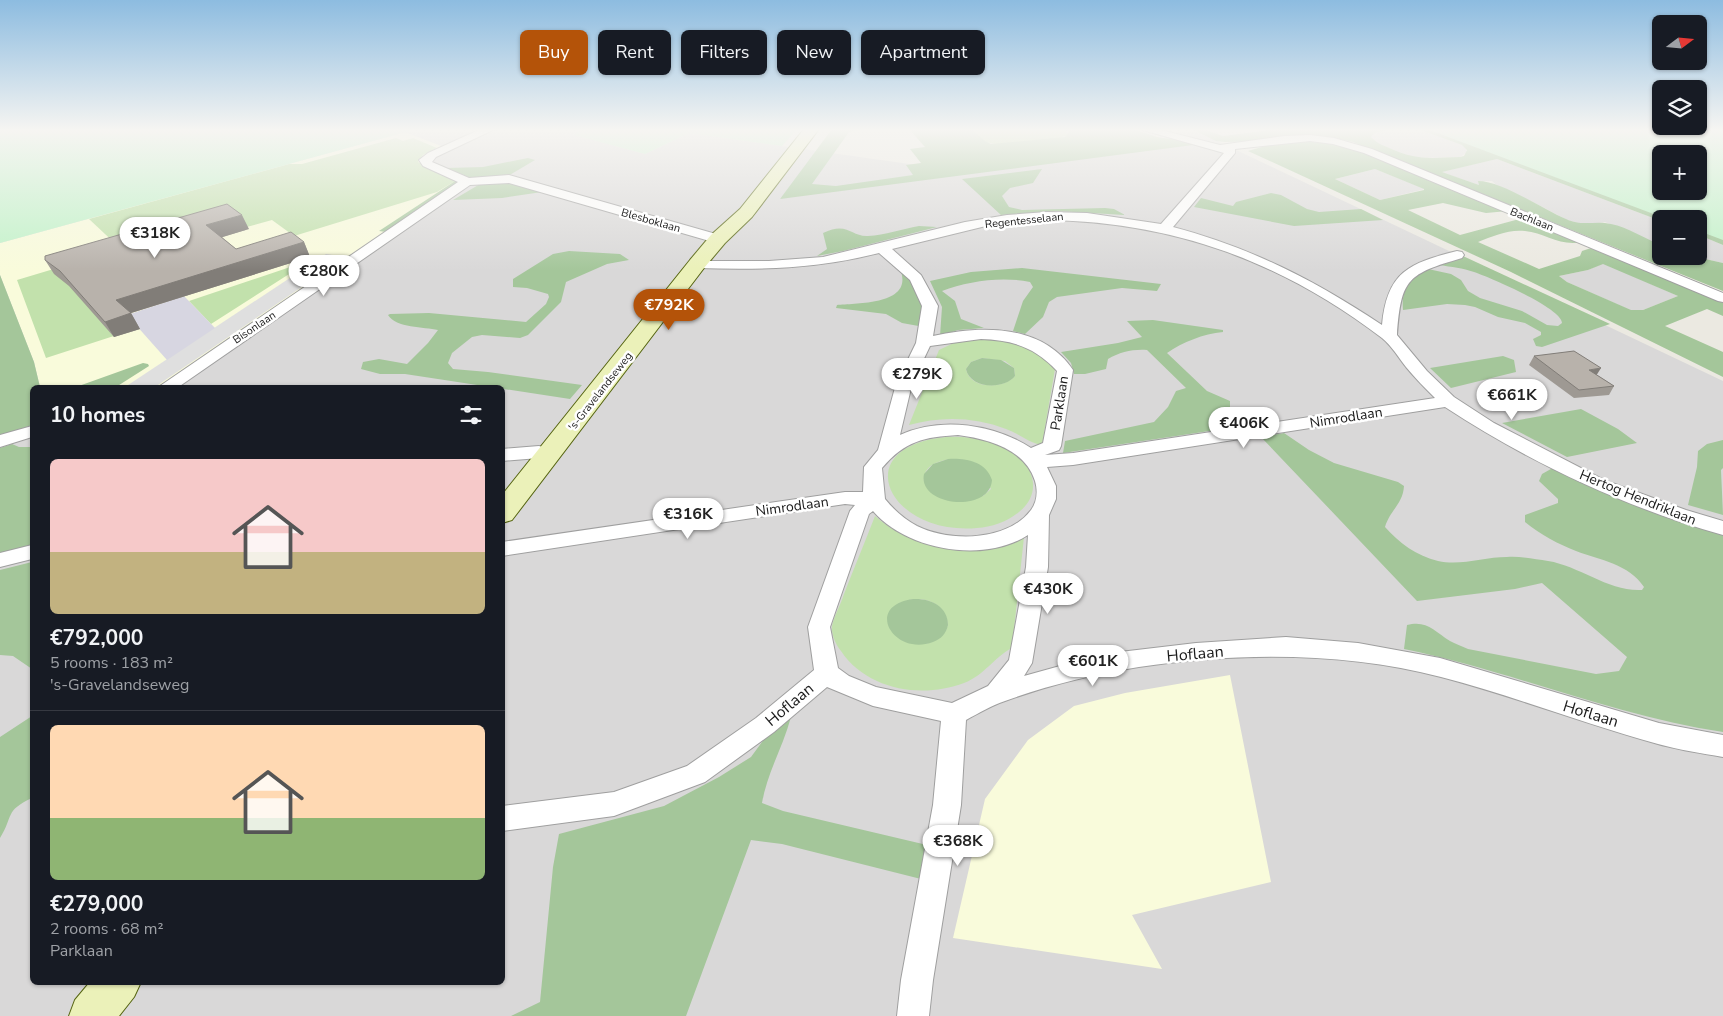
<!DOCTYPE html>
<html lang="en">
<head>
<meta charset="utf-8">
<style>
	body { margin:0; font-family:"Nunito Sans",sans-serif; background:#20242c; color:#f1f3f6; height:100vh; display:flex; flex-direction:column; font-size:19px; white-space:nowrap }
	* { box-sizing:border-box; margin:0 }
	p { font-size:16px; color:#9ea1a6 }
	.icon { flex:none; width:28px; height:28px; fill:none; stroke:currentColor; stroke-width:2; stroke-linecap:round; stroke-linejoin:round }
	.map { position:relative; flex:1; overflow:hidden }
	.sheet { position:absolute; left:30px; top:385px; width:475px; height:600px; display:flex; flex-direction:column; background:#171b24; border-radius:8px; box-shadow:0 1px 4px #0004 }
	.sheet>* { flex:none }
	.top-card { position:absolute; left:520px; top:30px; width:475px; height:45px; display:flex; gap:10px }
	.needle { width:32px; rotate:74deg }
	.buttons { position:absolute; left:1652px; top:15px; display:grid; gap:10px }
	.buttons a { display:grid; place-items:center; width:55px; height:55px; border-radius:8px; background:#171b24; box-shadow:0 1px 4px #0004; font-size:25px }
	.price { position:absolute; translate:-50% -42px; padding:0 11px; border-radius:18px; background:#fff; color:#222; font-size:16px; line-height:32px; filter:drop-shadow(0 1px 2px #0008) }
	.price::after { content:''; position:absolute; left:50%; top:30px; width:15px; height:11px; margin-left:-8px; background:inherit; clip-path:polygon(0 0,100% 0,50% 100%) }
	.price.selected { background:#b45309; color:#fff }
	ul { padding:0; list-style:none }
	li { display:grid; align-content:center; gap:10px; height:265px; padding:0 20px }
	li+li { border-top:1px solid #363941 }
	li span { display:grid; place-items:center; height:155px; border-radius:8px; color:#555 }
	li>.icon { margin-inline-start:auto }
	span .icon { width:90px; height:90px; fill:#fffc; stroke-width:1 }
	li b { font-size:21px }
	h2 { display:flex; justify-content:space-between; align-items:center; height:60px; padding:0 20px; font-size:21px }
	.tag { padding:0 18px; border-radius:8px; background:#171b24; box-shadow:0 1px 4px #0004; font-size:18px; line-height:45px }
	.tag.selected { background:#b45309; color:#fff }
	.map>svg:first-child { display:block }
	.residential { fill:#d9d8d8; fill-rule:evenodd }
	.education { fill:#f9fbdb }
	.grass { fill:#c2e1ac; fill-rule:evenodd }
	.forest { fill:#a4c69a; fill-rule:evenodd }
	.park { fill:#c1f2c8; fill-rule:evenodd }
	.parking { fill:#dfdfdf }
	.plaza { fill:#d7d6e1 }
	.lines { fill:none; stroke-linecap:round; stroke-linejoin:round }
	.street-casing { stroke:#9f9f9f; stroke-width:2 }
	.secondary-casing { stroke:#556410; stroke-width:2 }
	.street { fill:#fff; fill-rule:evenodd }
	.secondary { fill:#ebf1b9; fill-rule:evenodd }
	.wall { fill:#9e9993 }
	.shaded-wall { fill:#817d78 }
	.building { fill:#b8b2ab; stroke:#817d78 }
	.labels { text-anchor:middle; stroke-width:5; stroke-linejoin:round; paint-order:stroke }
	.far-street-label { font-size:11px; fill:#1b1b1b; stroke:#fff }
	.street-label { font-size:14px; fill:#1b1b1b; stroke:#fff }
	.near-street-label { font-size:16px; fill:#1b1b1b; stroke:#fff }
</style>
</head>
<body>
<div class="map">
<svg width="1723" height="1016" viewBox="0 0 1723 1016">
	<rect width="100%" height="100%" fill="#ebe9e1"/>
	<path class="residential" d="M 417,129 L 581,129 L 575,135 L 645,154 L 689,133 L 966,172 L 1179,143 L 1150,129 L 1192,129 L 1723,381 L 1723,1016 L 0,1016 L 0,243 ZM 32,388 L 502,388 L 502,982 L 32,982 Z
		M 1391,129 L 1418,129 L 1462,145 L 1466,148 L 1466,153 L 1460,157 L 1413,158 L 1377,143 L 1371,137 L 1374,133 Z
		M 1497,159 L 1661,221 L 1661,245 L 1605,222 L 1585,225 L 1567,220 L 1533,202 L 1500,188 L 1492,181 L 1479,181 L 1479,185 L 1441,172 Z
		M 1375,169 L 1425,189 L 1380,200 L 1335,179 Z
		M 1699,235 L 1723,245 L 1723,263 L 1692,256 L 1699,256 Z
		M 1603,263 L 1678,296 L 1643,310 L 1630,310 L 1567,282 L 1559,276 L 1588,270 Z"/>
	<path class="education" d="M 405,132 L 441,146 L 445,150 L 427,164 L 455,181 L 467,182 L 165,387 L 40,387 L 34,362 L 0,275 L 0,243 Z
		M 1230,675 L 1271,882 L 1132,915 L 1162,969 L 953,938 L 985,799 L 1028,740 L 1074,706 L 1125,693 Z"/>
	<path class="grass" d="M 971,129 L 1064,129 L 1069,134 C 1058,142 1004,147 990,143 C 982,142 976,134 971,129 Z
		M 396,138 L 403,141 L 413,138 L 437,148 L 423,155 L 418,162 L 455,181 L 437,192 L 294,236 L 272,220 L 243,228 L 121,249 L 89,219 L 289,164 L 302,164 Z
		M 311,260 L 211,324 L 189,301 Z
		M 57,268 L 120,334 L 46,358 L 17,280 Z
		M 995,338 L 1036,350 L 1055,369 L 1042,445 C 1029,443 1018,433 1006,429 C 975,417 941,416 909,425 L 939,350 L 960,340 ZM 982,358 L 1005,361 L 1014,368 L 1015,376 C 1004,389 970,390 966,369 L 971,362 Z
		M 946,437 C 975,435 1029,446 1033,483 C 1034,495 1028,505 1019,512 C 1007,522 992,527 977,528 C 889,536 845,447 946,437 ZM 959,459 L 976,463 L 991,489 L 983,496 L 924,482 C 922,463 945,458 959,459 Z
		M 875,516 C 921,556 961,545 1016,541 L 1024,537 L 1012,648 C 994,657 985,675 964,683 C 922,699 867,690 841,651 C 836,645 831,634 832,626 C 834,616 841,604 844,594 C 854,568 865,542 875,516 ZM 913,599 C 931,598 946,606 948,625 C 942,646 916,648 900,639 L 899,603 Z"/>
	<path class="forest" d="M 832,129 L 867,129 L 849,132 L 812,184 L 836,186 L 913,175 L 906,165 L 921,163 L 910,149 L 925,147 L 909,129 L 971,129 L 985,141 L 991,144 L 1065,137 L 1069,132 L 1064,129 L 1133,129 L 1157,137 L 1191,142 L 1193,145 L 780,199 Z
		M 1192,129 L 1203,129 L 1223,136 L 1277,129 L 1391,129 L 1374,133 L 1371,137 C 1376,142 1381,145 1387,147 C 1417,161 1429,158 1460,157 L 1464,156 L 1467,150 L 1462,145 L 1418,129 L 1723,129 L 1723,245 L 1699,235 L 1699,219 L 1661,219 L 1661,221 L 1497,159 L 1442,172 L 1479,185 L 1478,181 C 1502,181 1542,209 1566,219 C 1583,227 1595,220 1611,224 C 1628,227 1645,239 1661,245 L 1661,256 L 1692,256 L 1723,263 L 1723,291 L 1353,142 C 1308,131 1270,142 1225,142 L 1216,141 ZM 1661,154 L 1699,154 L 1699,191 L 1661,191 Z
		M 1303,141 L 1348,146 L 1508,211 L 1486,213 L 1443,203 L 1408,210 L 1460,235 L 1523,218 L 1582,242 C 1561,247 1545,233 1525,231 C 1509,229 1493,236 1478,242 L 1539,269 L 1580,256 L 1582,251 L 1594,247 L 1723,300 L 1723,316 L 1707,309 L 1665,326 L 1723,352 L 1723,377 L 1511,272 L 1248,151 L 1275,143 ZM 1375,169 L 1424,189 L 1424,190 L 1380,200 L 1335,179 ZM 1603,264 L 1678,296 L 1643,310 L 1631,310 L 1567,282 L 1559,276 L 1588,270 Z
		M 528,158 L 535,160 L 508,176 L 471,180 L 446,168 L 483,167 Z
		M 1042,169 L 1033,183 L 1010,188 L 1002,196 L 1009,207 L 1022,210 L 1105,208 L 1114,209 L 1125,215 L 1057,211 L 1001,215 L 962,179 Z
		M 455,181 L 460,183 L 393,233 L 379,231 Z
		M 507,182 L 542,192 L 502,198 L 453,200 L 480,184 Z
		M 1271,193 L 1281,195 L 1307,209 L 1319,212 L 1361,209 L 1383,220 L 1294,226 L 1194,207 L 1201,198 L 1233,206 L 1236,202 Z
		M 919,226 L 937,227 L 843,251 L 817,256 L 827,249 L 823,233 C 848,221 851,237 868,236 C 885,235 902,229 919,226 Z
		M 569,251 L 620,254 L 629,260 L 607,264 L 566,282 L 561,302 L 528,335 L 520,338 L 482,335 L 472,337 L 452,353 L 448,363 L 453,369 L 488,372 L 582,385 L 570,399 L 405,374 L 380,374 L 361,369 L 363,362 L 379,359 L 407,364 L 428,343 L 438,330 C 424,327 396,328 388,315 L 390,314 L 429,313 L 526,322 L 546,304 L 549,297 L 548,294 L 527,288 L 513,287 L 513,279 L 553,254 Z
		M 1463,256 L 1610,324 L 1542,347 L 1536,346 L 1533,339 L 1541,335 L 1541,332 L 1525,323 L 1498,317 L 1475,307 L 1465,305 L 1447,304 L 1403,310 C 1401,289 1410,279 1428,269 L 1451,274 L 1461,280 L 1468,291 L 1480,298 L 1522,311 L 1547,325 L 1558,326 L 1562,323 C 1562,308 1489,277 1474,272 C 1463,268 1451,267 1440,265 Z
		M 1022,268 L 1161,284 L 1157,291 L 1122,288 L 1057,297 L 1049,302 L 1043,317 L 1025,334 L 1013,331 L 1023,301 L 1033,287 L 1030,282 C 1002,276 968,281 942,291 L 955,301 L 961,319 L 984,328 L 958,330 L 940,336 L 942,307 L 930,281 L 971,272 Z
		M 900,269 C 920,288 924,300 924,327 L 902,323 L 886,314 L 836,308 L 837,305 C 857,303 915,305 900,269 Z
		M 0,275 L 34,362 L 40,387 L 32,388 L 32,425 L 0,436 Z
		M 1153,320 L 1223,330 L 1223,332 C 1203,334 1183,342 1167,353 L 1207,391 L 1230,401 L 1230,419 L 1236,427 L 1063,453 L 1065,441 L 1154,422 L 1168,407 L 1176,391 L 1186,388 L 1147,350 C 1133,349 1120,352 1108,359 L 1106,369 L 1085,374 L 1074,374 L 1071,363 L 1061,352 L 1118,343 L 1142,337 L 1127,321 Z
		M 1503,356 L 1514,360 L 1516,372 L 1451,388 L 1430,368 Z
		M 982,358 L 1001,360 L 1014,368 L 1015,376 C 1004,390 970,389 966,369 L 971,362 Z
		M 143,363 L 148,364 L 149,366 L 116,387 L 76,387 Z
		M 1581,409 L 1618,429 L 1637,443 L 1567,457 L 1502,423 Z
		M 1284,433 L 1309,450 L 1334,463 L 1398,482 L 1404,486 C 1403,504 1390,510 1385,527 C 1399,543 1417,556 1438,561 C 1461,566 1484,557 1507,557 C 1520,556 1535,559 1548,561 C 1580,566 1609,592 1642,590 L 1644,587 C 1629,564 1600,560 1576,551 C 1558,544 1541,535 1525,522 L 1525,515 L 1558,503 L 1558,499 L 1539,481 L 1542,474 L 1558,465 L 1723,531 L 1723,732 C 1614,716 1512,671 1404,649 L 1407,625 C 1427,620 1434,631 1450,641 C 1455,644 1462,646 1468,649 L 1596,674 L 1619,671 L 1627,657 L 1542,583 L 1515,589 L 1417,601 L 1261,437 Z
		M 1723,440 L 1723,468 L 1721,470 L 1723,515 L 1688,505 L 1697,467 L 1698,451 L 1707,444 Z
		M 12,444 L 19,447 L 32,447 L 32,546 L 0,554 L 0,448 Z
		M 948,459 C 965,458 986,461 992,480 C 990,514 917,506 924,474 L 933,464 Z
		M 32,562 L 32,669 L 13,656 L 0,655 L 0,570 Z
		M 913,599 C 930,598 948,606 948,625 C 946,634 941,639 933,642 C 894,657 863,606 913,599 Z
		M 32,716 L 32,798 C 4,811 14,816 0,838 L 0,737 Z
		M 791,717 C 783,747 767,773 762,803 L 783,811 L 927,845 L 921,879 L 782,844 L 751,840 L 686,1016 L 511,1016 L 540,1002 L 553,867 L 559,834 L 664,806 L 719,777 L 751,757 L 775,724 Z"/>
	<path class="park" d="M 0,129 L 417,129 L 0,243 Z
		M 581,129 L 797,129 L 782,146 L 689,133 L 645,154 L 574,135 Z
		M 1427,129 L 1723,129 L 1723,240 L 1699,231 L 1699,219 L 1667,219 ZM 1661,154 L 1699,154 L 1699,191 L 1661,191 Z"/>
	<path class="parking" d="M 326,254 L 346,257 L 155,387 L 125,387 Z"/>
	<path class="plaza" d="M 184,296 L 215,328 L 167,360 L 127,315 Z"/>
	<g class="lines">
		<g class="street-casing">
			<path id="street" d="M 481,129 L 495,129 L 436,157 L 432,162 L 469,178 L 509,175 L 723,236 L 725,239 L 723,242 L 713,242 L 509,183 L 470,185 L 177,388 L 157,388 L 458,182 L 423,166 L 419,160 L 428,153 Z
				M 1139,129 L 1157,129 L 1220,145 L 1284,136 L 1310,135 L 1334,138 L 1372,149 L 1723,293 L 1723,302 L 1718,301 L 1364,153 L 1333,144 L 1310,141 L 1235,149 L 1235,153 L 1173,227 C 1252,248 1314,280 1382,325 C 1387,272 1409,263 1457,251 L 1462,252 L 1464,255 L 1462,258 C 1408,274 1401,278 1397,335 L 1427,371 L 1454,397 L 1494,423 L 1604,480 L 1686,510 L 1723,521 L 1723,535 C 1624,507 1531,463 1445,407 L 1073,465 L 1047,467 L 1056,486 L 1056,499 L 1049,515 L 1048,567 L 1032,663 L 1024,676 L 1103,654 L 1196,643 L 1286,637 L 1358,643 L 1440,658 L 1659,723 L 1723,735 L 1723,757 C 1701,753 1679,750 1658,744 C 1585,724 1514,696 1441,677 C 1308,642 1134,654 1005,701 C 992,705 979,713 966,720 L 961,805 L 933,980 L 929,1016 L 897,1016 L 901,980 L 933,805 L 941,721 L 873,706 L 827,687 L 774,732 L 705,782 L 614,816 L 502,831 L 502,806 L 614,792 L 687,766 L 756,718 L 814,670 L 808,627 L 850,511 L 855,505 L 845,504 L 502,556 L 502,542 L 845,492 L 863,492 L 864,467 L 878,450 L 896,384 L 916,343 L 922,306 L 910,280 L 879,253 C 817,269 761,270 697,268 L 690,264 L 692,261 L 769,261 L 823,257 L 965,222 L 1007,215 L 1047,212 L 1087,213 L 1161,224 L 1224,153 ZM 1047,220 C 1173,222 1281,261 1382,338 C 1391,345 1399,358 1406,367 C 1415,378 1425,388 1435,398 L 1073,453 L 1045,455 L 1059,450 L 1061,446 L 1073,370 C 1042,324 982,325 933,336 L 938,306 L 921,275 L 892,249 L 986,226 ZM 981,339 C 1012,340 1035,347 1057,371 L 1043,443 L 1031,448 C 994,424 941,416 900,435 L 912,384 L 930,346 ZM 958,435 C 988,439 1025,449 1035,481 C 1038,491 1037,502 1031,510 C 1007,542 949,542 917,526 C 904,519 894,510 885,499 L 882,468 C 905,441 924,437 958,435 ZM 873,511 C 906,550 984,564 1028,535 L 1026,567 L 1009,660 L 988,686 L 952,703 L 876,687 L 849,676 L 838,668 L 830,627 L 869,514 Z
				M 32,426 L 32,437 L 0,447 L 0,435 Z
				M 539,446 L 557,451 L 559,455 L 557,459 L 550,461 L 539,458 L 502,461 L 502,449 Z
				M 32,545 L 32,559 L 0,567 L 0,553 Z"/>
		</g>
		<g class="secondary-casing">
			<path id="secondary" d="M 804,129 L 819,129 L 752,217 L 725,243 L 704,268 L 512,520 L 502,523 L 502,495 L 690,260 L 711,235 L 740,209 Z
				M 90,982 L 141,982 L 134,997 L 119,1016 L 69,1016 L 75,1000 Z"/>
		</g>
		<use href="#street" class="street"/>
		<use href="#secondary" class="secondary"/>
	</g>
	<path class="wall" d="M 249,229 L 222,237 L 236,249 L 304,242 L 310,257 L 131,313 L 140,329 L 114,337 L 69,286 L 54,274 L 45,260 Z
		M 1534,356 L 1597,375 L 1614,386 L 1609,395 L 1574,398 L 1529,365 Z"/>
	<path class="shaded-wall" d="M 242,215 L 249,229 L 213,240 L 206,225 Z
		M 304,242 L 310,257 L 131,313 L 140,329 L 114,337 L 105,322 L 116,300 Z
		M 1601,368 L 1596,376 L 1589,370 Z"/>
	<path class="building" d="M 227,204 L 242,215 L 206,225 L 236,249 L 291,232 L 304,242 L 116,300 L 131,313 L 105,322 L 60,271 L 45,260 L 45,256 Z
		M 1574,351 L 1601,368 L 1589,370 L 1614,386 L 1579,390 L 1534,356 Z"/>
	<linearGradient id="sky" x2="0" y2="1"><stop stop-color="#8dbce0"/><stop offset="0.48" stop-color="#f6f5f2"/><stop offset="1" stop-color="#f6f5f2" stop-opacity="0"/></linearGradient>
	<rect width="1723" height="271" fill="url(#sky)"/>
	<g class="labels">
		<g class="far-street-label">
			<text transform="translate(1532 219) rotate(22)" y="4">Bachlaan</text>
			<text transform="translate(651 220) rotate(16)" y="4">Blesboklaan</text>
			<text transform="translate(1024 220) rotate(-6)" y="4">Regentesselaan</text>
			<text transform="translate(254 327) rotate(-34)" y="4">Bisonlaan</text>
			<text transform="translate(600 391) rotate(-52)" y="4">'s-Gravelandseweg</text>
		</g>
		<g class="street-label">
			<text transform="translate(1059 403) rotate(-81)" y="5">Parklaan</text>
			<text transform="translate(1346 417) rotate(-9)" y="5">Nimrodlaan</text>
			<text transform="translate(1638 497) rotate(22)" y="5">Hertog Hendriklaan</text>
			<text transform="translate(792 506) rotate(-8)" y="5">Nimrodlaan</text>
		</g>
		<g class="near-street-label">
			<text transform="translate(1195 653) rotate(-5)" y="6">Hoflaan</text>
			<text transform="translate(789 704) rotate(-40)" y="6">Hoflaan</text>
			<text transform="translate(1591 713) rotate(17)" y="6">Hoflaan</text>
		</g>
	</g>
</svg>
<div class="buttons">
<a><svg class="needle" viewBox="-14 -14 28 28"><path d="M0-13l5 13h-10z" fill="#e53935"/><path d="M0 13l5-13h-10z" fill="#9ea1a6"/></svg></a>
<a><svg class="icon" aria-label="layers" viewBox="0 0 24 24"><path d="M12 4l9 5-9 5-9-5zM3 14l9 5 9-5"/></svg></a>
<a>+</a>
<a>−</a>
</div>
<b class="price" style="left:155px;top:259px">€318K</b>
<b class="price" style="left:324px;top:297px">€280K</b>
<b class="price selected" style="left:669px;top:331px">€792K</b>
<b class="price" style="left:917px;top:400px">€279K</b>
<b class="price" style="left:1512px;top:421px">€661K</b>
<b class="price" style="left:1244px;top:449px">€406K</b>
<b class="price" style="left:688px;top:540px">€316K</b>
<b class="price" style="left:1048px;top:615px">€430K</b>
<b class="price" style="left:1093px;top:687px">€601K</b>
<b class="price" style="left:958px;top:867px">€368K</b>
<div class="top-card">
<a class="tag selected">Buy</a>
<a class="tag">Rent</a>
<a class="tag">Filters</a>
<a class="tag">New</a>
<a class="tag">Apartment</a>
</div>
<section class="sheet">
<h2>10 homes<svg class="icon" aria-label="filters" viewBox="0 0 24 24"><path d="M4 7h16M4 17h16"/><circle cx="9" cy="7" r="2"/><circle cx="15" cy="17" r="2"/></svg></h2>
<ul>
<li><span style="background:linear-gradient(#f6c9c9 60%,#c2b280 0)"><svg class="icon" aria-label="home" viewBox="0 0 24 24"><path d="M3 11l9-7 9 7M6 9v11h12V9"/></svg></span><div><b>€792,000</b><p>5 rooms · 183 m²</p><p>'s-Gravelandseweg</p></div></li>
<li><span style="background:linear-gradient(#ffd9b3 60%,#8fb573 0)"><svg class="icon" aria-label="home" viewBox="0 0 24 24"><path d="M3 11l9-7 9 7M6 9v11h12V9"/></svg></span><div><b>€279,000</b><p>2 rooms · 68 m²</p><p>Parklaan</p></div></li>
</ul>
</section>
</div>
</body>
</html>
